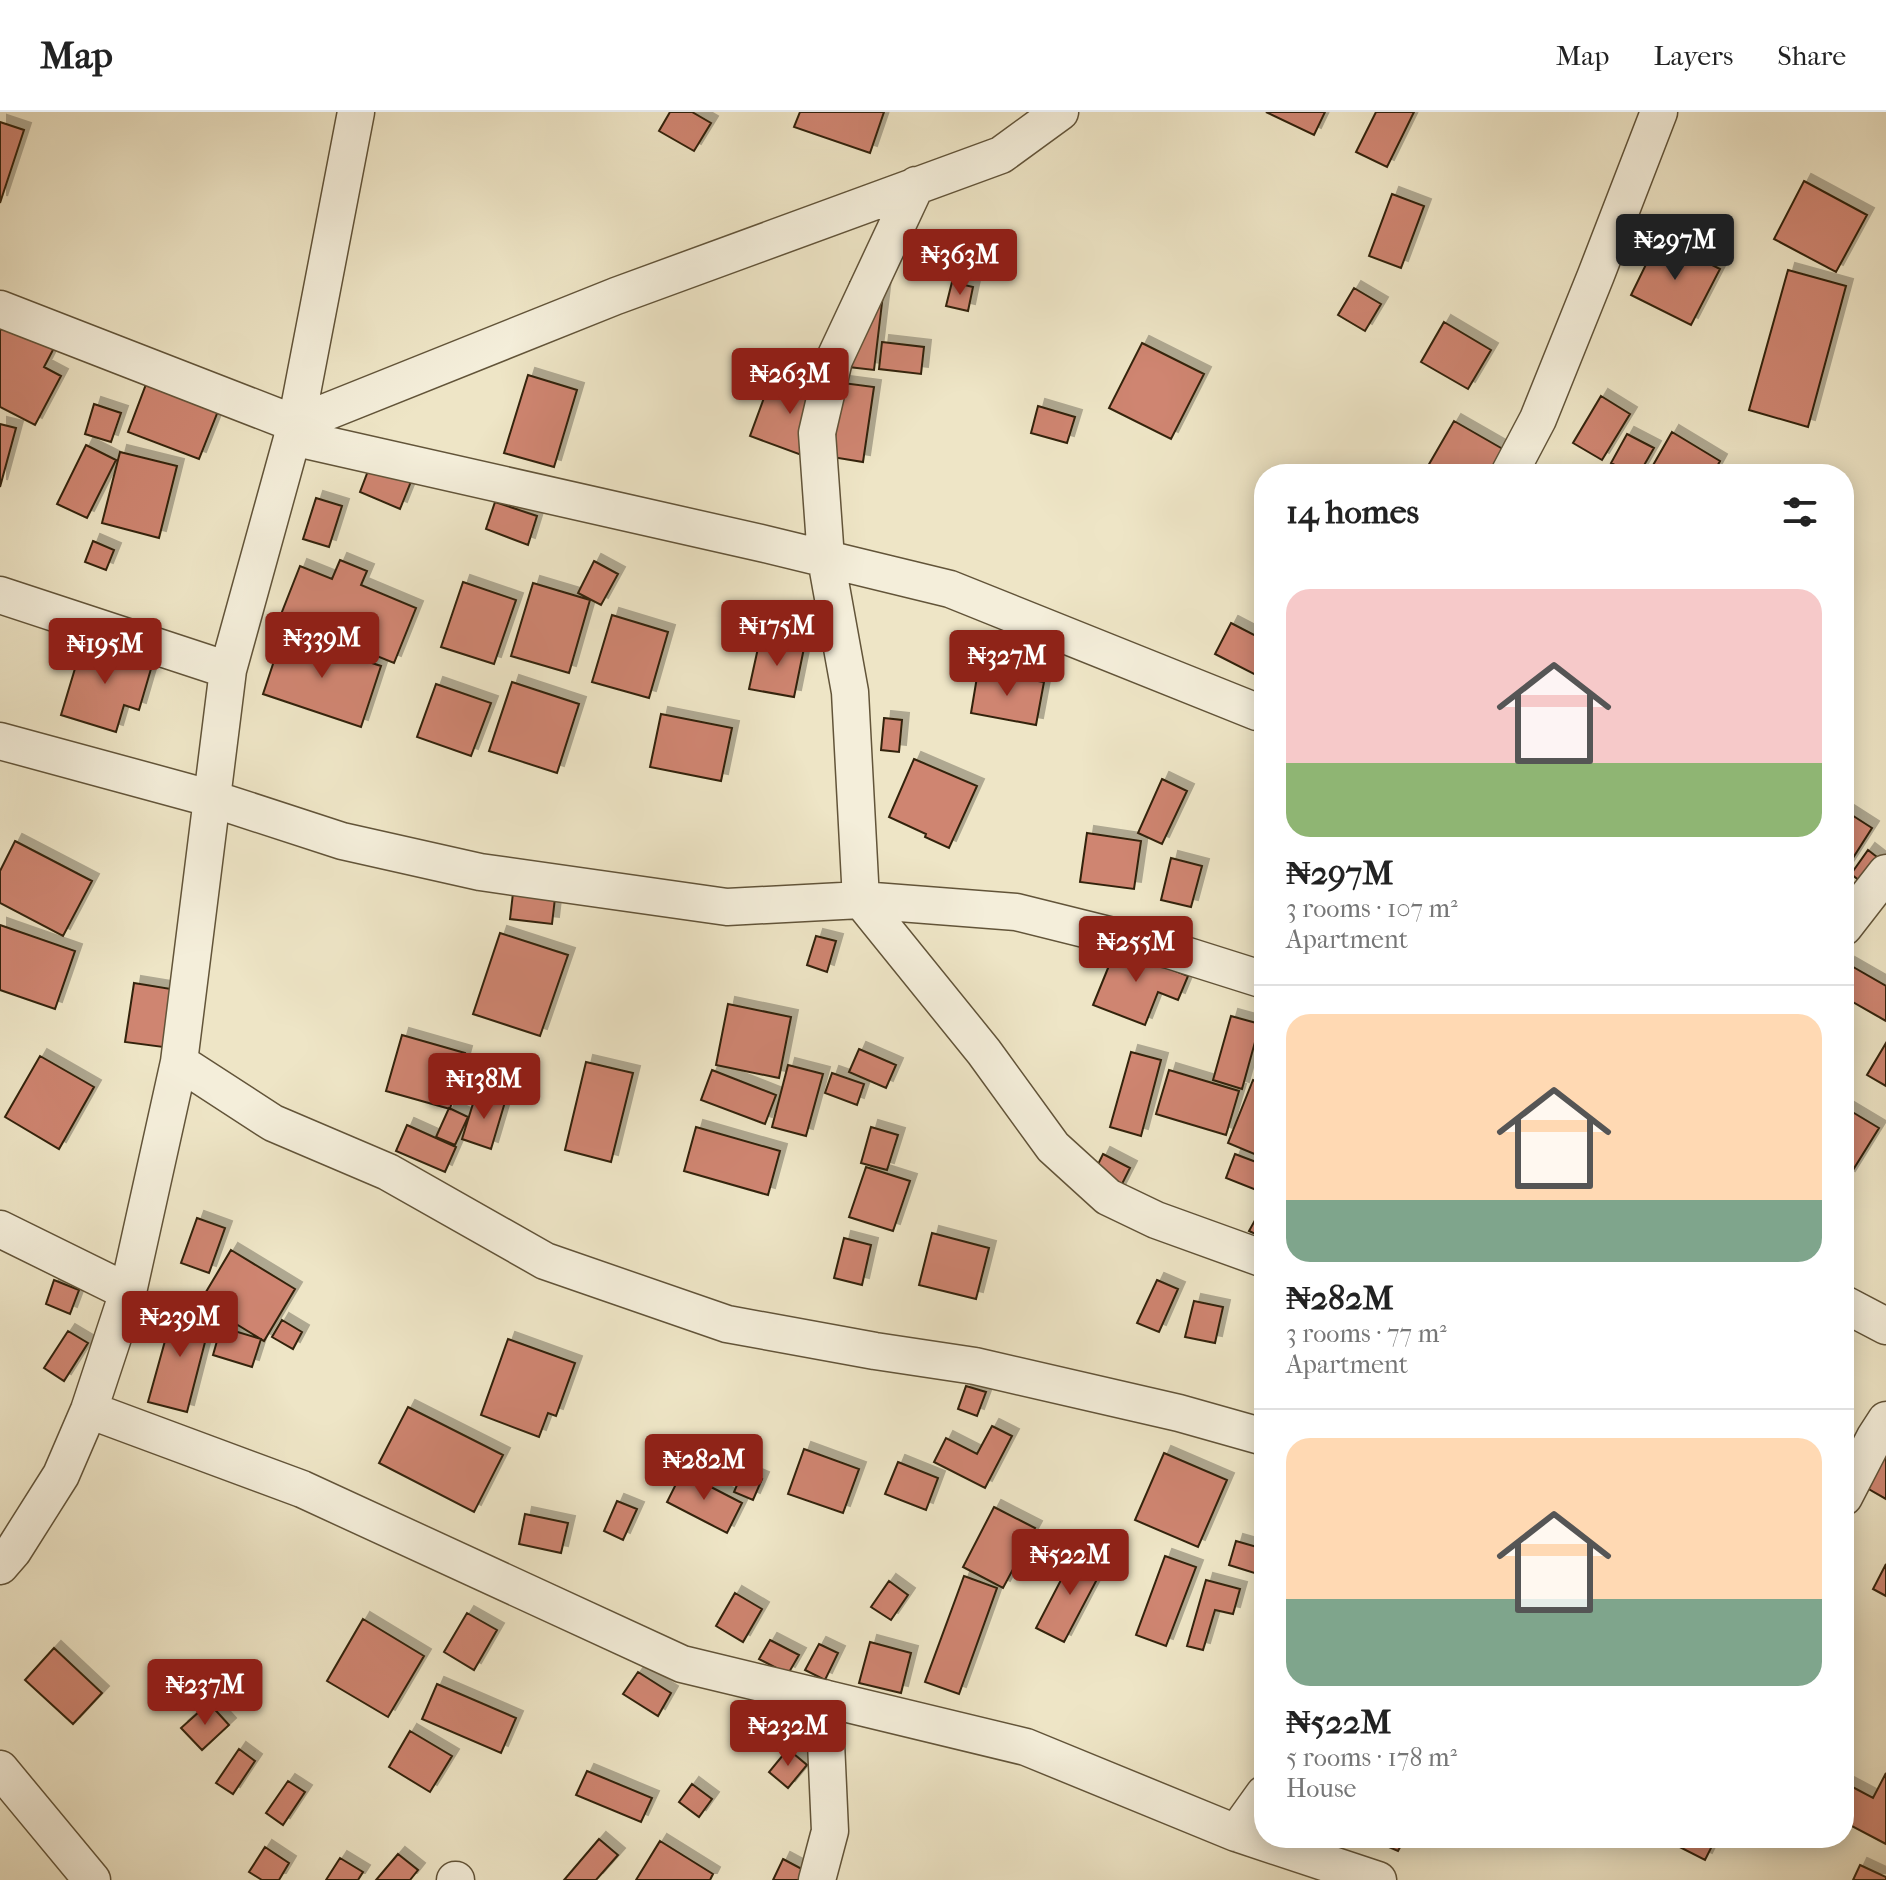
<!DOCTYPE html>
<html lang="en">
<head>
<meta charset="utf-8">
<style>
	body { margin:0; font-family:"IM FELL French Canon",serif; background:#f2f2f2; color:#222; height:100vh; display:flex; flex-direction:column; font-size:30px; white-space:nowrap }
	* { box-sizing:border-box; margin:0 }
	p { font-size:26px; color:#767676 }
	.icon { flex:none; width:44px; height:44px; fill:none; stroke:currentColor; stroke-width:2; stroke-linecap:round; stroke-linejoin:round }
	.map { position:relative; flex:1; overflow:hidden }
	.side { position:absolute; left:1254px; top:352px; width:600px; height:1384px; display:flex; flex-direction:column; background:#fff; border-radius:32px; box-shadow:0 4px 20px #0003 }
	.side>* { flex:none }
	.price { position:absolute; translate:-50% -68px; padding:0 18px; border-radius:8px; background:#8f2418; color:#fff; font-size:26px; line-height:52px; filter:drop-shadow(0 2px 4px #0008) }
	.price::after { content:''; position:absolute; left:50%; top:48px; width:24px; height:18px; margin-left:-12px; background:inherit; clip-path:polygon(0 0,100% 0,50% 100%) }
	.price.current { background:#222; color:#fff }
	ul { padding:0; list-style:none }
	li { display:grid; align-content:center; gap:16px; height:424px; padding:0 32px }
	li+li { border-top:2px solid #e0e0e0 }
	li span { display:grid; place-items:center; height:248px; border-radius:24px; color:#555 }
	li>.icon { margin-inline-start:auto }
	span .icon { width:144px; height:144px; fill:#fffc; stroke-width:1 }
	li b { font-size:34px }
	h2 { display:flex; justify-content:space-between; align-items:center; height:96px; padding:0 32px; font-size:34px }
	header { display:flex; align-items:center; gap:48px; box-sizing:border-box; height:112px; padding:0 40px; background:#fff; border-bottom:2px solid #e0e0e0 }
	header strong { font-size:38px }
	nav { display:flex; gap:44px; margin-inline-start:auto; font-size:28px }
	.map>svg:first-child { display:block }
	.building { fill:#cf8571; stroke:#33230a; stroke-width:2; filter:url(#shadow) }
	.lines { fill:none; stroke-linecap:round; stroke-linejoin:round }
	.minor-casing { stroke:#625439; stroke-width:39 }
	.minor { stroke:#f4eeda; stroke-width:36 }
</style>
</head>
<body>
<header>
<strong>Map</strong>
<nav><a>Map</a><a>Layers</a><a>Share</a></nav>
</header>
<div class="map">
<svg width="1886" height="1768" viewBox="0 0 1886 1768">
	<defs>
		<filter id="shadow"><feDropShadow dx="7" dy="-7" stdDeviation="0" flood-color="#0004"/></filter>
	</defs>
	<rect width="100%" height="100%" fill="#eee5c6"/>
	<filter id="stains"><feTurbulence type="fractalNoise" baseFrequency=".0025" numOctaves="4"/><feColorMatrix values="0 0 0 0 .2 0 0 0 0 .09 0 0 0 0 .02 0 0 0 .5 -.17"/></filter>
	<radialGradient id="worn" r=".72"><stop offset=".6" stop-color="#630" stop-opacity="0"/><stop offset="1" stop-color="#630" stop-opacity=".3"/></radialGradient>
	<path class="building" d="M 670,0 L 692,0 L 711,11 L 694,39 L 659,19 Z
		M 800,0 L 884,0 L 870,41 L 794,15 Z
		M 1266,0 L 1325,0 L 1314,23 Z
		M 1376,0 L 1414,0 L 1387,55 L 1356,40 Z
		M 0,10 L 24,18 L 0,91 Z
		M 1804,69 L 1867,103 L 1836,160 L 1774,127 Z
		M 1392,82 L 1424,94 L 1401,156 L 1369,144 Z
		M 1659,126 L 1720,157 L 1691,213 L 1631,183 Z
		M 1788,158 L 1846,174 L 1808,315 L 1749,298 Z
		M 850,170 L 884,174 L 874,258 L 840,254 Z
		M 952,170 L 973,175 L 968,199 L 946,194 Z
		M 1354,176 L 1381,192 L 1365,219 L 1338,203 Z
		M 4,210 L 54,236 L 44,255 L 61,264 L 35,313 L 0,295 L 0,219 Z
		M 1444,210 L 1491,238 L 1468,277 L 1421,250 Z
		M 882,230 L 924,235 L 921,262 L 879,257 Z
		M 1142,231 L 1204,262 L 1171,327 L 1109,296 Z
		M 528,263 L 577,278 L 554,355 L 504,341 Z
		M 772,264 L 829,284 L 807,345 L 750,324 Z
		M 148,267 L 220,294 L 199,347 L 128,320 Z
		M 843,271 L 874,275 L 863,350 L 832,345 Z
		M 1601,284 L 1630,302 L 1602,348 L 1573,331 Z
		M 94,292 L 121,301 L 111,330 L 85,322 Z
		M 1038,294 L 1075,305 L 1067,331 L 1031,321 Z
		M 1454,309 L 1508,340 L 1495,362 L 1442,362 L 1428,354 Z
		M 0,312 L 16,316 L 0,375 Z
		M 1672,320 L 1720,349 L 1713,362 L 1648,362 Z
		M 1627,322 L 1654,336 L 1639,362 L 1631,362 L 1611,351 Z
		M 86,333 L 116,348 L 87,406 L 57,392 Z
		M 120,340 L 177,354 L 159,426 L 102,411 Z
		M 371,351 L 412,367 L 400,397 L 360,380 Z
		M 316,386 L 342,394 L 329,435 L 303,427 Z
		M 495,390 L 537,404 L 528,433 L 486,417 Z
		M 93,429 L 114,438 L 106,458 L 85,450 Z
		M 340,448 L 367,459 L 361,473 L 416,496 L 394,551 L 280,505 L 300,454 L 332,467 Z
		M 594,449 L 618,462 L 601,493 L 578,481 Z
		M 463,470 L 516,488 L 494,552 L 441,535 Z
		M 533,471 L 590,488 L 569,561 L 511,544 Z
		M 612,503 L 668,520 L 649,586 L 592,570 Z
		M 1231,511 L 1264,528 L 1264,548 L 1256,563 L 1215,542 Z
		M 1041,520 L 1057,527 L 1044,560 L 1028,553 Z
		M 283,522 L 381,554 L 361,615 L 263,582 Z
		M 760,527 L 804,536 L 794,585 L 749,577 Z
		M 83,530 L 153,550 L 139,598 L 124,593 L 116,620 L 61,603 Z
		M 978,559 L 1044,570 L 1036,613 L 971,601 Z
		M 512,570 L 579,592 L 557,661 L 489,639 Z
		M 436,572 L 491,591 L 471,644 L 417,625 Z
		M 661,602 L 732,616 L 721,669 L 650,655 Z
		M 884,606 L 902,608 L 899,640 L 881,638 Z
		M 914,647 L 977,674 L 949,736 L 925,725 L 926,722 L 889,705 Z
		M 1162,667 L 1187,679 L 1162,732 L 1138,721 Z
		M 1844,698 L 1872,716 L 1844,760 Z
		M 1087,721 L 1141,729 L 1134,777 L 1080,770 Z
		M 15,729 L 92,769 L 63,824 L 0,791 L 0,759 Z
		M 1868,738 L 1886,752 L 1870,777 L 1851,762 Z
		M 1171,746 L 1202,754 L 1191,795 L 1161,788 Z
		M 513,781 L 555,786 L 552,812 L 510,807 Z
		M 0,813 L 75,839 L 55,897 L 0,878 Z
		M 500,821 L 568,843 L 540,924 L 473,902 Z
		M 816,824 L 836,829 L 827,860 L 807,853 Z
		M 1119,829 L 1166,855 L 1188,864 L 1178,888 L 1158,880 L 1145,913 L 1093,893 Z
		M 1848,852 L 1886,874 L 1886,909 L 1844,885 L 1844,860 Z
		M 134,871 L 171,877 L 163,935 L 125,930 Z
		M 728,892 L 791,905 L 779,966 L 716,953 Z
		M 1231,904 L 1260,912 L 1242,977 L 1213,968 Z
		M 402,923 L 465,941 L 450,997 L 386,979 Z
		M 1886,931 L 1886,974 L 1867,963 Z
		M 859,937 L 896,953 L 886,976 L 849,960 Z
		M 1131,940 L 1161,948 L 1141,1024 L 1110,1015 Z
		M 40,944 L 94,975 L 59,1037 L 5,1005 Z
		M 586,950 L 633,961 L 611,1050 L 565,1038 Z
		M 788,953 L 823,962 L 806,1024 L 772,1015 Z
		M 474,957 L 503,959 L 502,982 L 473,980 Z
		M 712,958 L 776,983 L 765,1012 L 701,988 Z
		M 1169,958 L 1239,979 L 1226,1023 L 1156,1002 Z
		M 832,961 L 864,972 L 857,993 L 825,981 Z
		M 1253,968 L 1264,973 L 1264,1046 L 1228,1031 Z
		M 476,982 L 505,990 L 491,1037 L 462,1027 Z
		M 1844,995 L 1879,1016 L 1848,1066 L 1844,1063 Z
		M 449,996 L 468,1005 L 455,1033 L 436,1025 Z
		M 407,1013 L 456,1035 L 445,1060 L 396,1039 Z
		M 696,1015 L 780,1039 L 768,1083 L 684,1059 Z
		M 871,1015 L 898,1023 L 887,1058 L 861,1051 Z
		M 1103,1042 L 1130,1056 L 1116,1084 L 1089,1071 Z
		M 1235,1042 L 1264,1053 L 1264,1081 L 1226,1066 Z
		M 866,1055 L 910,1069 L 893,1119 L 849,1105 Z
		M 1264,1092 L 1264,1126 L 1249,1119 Z
		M 197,1106 L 225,1116 L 209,1161 L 181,1151 Z
		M 932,1121 L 989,1136 L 976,1187 L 919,1173 Z
		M 844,1126 L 871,1133 L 862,1173 L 834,1166 Z
		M 231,1138 L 295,1177 L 264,1229 L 200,1190 Z
		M 54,1168 L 79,1178 L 70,1202 L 46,1192 Z
		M 1157,1168 L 1178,1177 L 1159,1220 L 1137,1211 Z
		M 1194,1189 L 1223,1195 L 1215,1231 L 1185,1225 Z
		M 175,1193 L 212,1203 L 187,1300 L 148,1290 Z
		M 282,1208 L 302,1220 L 293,1237 L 272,1225 Z
		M 221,1215 L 261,1227 L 252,1255 L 213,1243 Z
		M 68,1219 L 88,1231 L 64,1269 L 44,1256 Z
		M 508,1227 L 575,1251 L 556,1304 L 548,1301 L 539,1325 L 481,1303 Z
		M 966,1274 L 986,1280 L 977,1304 L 958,1297 Z
		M 408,1295 L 503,1343 L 474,1400 L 379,1351 Z
		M 992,1314 L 1012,1324 L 985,1376 L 934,1350 L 946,1326 L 977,1342 Z
		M 804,1337 L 859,1357 L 843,1401 L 788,1382 Z
		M 1164,1341 L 1227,1368 L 1198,1435 L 1135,1408 Z
		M 1886,1341 L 1886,1387 L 1865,1375 Z
		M 898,1350 L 938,1366 L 926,1398 L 885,1382 Z
		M 743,1359 L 762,1367 L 753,1388 L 734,1380 Z
		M 682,1360 L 742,1391 L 727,1421 L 667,1390 Z
		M 617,1389 L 637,1397 L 623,1428 L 604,1419 Z
		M 994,1395 L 1035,1416 L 1003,1476 L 963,1455 Z
		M 525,1402 L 568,1411 L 561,1441 L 519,1432 Z
		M 1236,1429 L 1264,1437 L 1264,1464 L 1229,1453 Z
		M 1076,1439 L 1104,1454 L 1064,1530 L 1036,1516 Z
		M 1165,1444 L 1196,1455 L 1166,1534 L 1136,1523 Z
		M 1886,1452 L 1886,1484 L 1873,1477 Z
		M 964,1464 L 997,1476 L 959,1582 L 925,1570 Z
		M 1206,1468 L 1240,1477 L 1233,1502 L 1215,1498 L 1203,1538 L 1187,1534 Z
		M 889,1469 L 908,1483 L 891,1508 L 871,1495 Z
		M 735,1481 L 762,1497 L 743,1530 L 716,1514 Z
		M 467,1501 L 497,1518 L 474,1558 L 444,1540 Z
		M 363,1507 L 424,1544 L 388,1605 L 327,1569 Z
		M 770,1528 L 799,1543 L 788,1562 L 759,1547 Z
		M 870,1530 L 911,1541 L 901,1581 L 859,1571 Z
		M 819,1532 L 838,1541 L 825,1568 L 805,1558 Z
		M 54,1536 L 102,1581 L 73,1612 L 25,1568 Z
		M 638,1560 L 671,1581 L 658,1604 L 623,1582 Z
		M 437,1572 L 516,1606 L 501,1641 L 422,1607 Z
		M 209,1591 L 229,1613 L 202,1638 L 181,1616 Z
		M 410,1619 L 452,1644 L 430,1680 L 389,1655 Z
		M 239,1637 L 255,1649 L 233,1682 L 216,1671 Z
		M 788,1637 L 807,1653 L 788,1676 L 769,1660 Z
		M 587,1659 L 652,1686 L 641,1710 L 576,1683 Z
		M 1886,1661 L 1886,1732 L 1844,1710 L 1845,1671 L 1873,1686 Z
		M 288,1669 L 305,1680 L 283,1713 L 266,1701 Z
		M 692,1672 L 712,1687 L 699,1705 L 679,1690 Z
		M 1368,1726 L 1405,1726 L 1398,1739 Z
		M 1662,1726 L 1716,1726 L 1705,1748 Z
		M 599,1727 L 618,1743 L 596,1768 L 564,1768 Z
		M 660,1729 L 713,1762 L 710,1768 L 636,1768 Z
		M 265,1735 L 289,1751 L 279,1768 L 262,1768 L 249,1760 Z
		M 398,1742 L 418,1758 L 410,1768 L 376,1768 Z
		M 340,1746 L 363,1760 L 358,1768 L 326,1768 Z
		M 783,1747 L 817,1765 L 815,1768 L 773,1768 Z
		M 1860,1753 L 1886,1765 L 1886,1768 L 1853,1768 Z"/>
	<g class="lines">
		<g class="minor-casing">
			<path id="minor" d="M 916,73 L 834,248 L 817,321 L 826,447 L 850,580 L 861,788 L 984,940 L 1053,1035 L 1108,1085 L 1156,1108 L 1264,1147
				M 0,197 L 296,312 L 616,184 L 1001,43 L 1060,0
				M 292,325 L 765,432 L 950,477 L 1257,600 L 1264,601
				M 1509,362 L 1538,307 L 1596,163 L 1659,0
				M 0,483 L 228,558
				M 0,629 L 213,687 L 342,729 L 480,760 L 727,795 L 861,788 L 1016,800 L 1169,838 L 1264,868
				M 1844,815 L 1886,761
				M 179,950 L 273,1011 L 388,1060 L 545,1149 L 727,1212 L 875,1239 L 975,1254 L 1179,1301 L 1264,1325
				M 0,1117 L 128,1180
				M 1844,1192 L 1886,1214
				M 89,1298 L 302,1377 L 682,1552 L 1026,1635 L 1236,1721 L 1264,1682
				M 1844,1385 L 1875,1325 L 1886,1308
				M 0,1454 L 13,1439 L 61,1363 L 89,1298 L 128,1180 L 179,950 L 228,558 L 296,312 L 356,0
				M 0,1657 L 92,1768
				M 1236,1721 L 1378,1768
				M 455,1768 L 456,1768
				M 817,1768 L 830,1719 L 824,1586"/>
		</g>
		<use href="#minor" class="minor"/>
	</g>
	<rect width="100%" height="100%" filter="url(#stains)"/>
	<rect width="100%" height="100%" fill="url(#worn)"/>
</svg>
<b class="price current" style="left:1675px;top:170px">₦297M</b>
<b class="price" style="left:960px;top:185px">₦363M</b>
<b class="price" style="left:790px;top:304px">₦263M</b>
<b class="price" style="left:777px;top:556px">₦175M</b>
<b class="price" style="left:322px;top:568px">₦339M</b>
<b class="price" style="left:105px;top:574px">₦195M</b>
<b class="price" style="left:1007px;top:586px">₦327M</b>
<b class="price" style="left:1136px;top:872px">₦255M</b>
<b class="price" style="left:484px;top:1009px">₦138M</b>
<b class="price" style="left:180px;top:1247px">₦239M</b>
<b class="price" style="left:704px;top:1390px">₦282M</b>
<b class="price" style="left:1070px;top:1485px">₦522M</b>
<b class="price" style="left:205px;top:1615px">₦237M</b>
<b class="price" style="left:788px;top:1656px">₦232M</b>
<section class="side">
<h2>14 homes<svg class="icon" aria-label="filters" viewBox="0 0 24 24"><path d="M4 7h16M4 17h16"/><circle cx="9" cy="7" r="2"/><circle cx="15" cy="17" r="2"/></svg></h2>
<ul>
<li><span style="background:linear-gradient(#f6c9c9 70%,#8fb573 0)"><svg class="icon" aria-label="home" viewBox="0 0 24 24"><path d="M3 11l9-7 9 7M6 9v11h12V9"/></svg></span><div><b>₦297M</b><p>3 rooms · 107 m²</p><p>Apartment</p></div></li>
<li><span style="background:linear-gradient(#ffd9b3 75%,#7fa58c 0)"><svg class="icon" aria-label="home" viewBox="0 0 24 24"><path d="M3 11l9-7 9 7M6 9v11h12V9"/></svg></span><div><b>₦282M</b><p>3 rooms · 77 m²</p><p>Apartment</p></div></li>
<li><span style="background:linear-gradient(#ffd9b3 65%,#7fa58c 0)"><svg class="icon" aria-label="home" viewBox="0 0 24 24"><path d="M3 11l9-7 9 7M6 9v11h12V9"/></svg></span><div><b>₦522M</b><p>5 rooms · 178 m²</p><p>House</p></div></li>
</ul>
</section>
</div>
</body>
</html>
